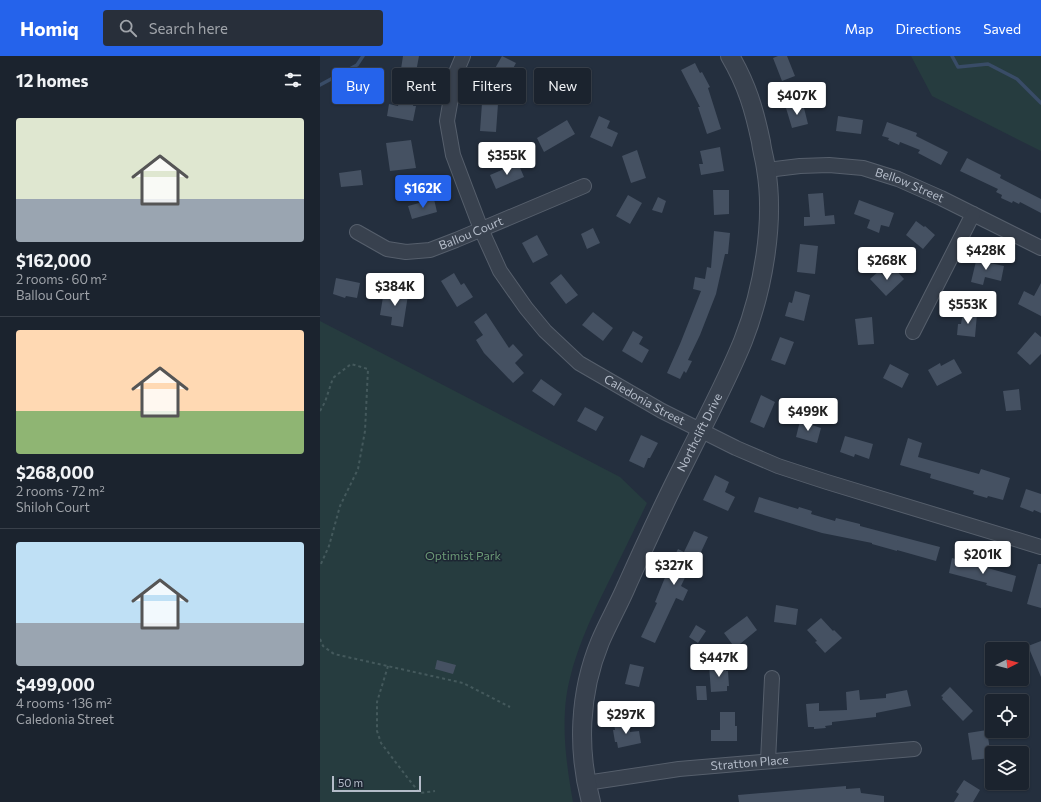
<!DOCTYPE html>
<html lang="en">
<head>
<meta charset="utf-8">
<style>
	body { margin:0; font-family:Commissioner,sans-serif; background:#282f3a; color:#f1f3f6; height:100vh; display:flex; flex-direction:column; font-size:15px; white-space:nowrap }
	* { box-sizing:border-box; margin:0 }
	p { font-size:13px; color:#a0a4aa }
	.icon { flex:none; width:22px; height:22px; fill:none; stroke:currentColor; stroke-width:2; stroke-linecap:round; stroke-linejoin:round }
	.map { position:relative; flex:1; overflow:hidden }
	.side { display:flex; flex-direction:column; background:#1b232e; width:320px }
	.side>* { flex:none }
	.top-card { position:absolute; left:12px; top:12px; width:380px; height:36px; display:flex; gap:8px }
	.needle { width:26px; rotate:84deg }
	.tools { position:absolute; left:665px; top:586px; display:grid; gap:8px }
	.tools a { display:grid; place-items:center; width:44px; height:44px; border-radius:4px; background:#1b232e; box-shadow:0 1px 3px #0004,0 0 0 1px #39404a; font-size:20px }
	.scale { position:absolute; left:12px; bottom:10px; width:89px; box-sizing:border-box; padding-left:4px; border:2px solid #b4bcc9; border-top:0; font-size:11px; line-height:14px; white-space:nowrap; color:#b4bcc9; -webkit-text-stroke:3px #1d2633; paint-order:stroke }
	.price { position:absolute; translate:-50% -34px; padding:0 9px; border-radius:4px; background:#fff; color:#222; font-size:13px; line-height:26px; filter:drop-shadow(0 1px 2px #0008) }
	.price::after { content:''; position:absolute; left:50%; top:24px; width:12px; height:9px; margin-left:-6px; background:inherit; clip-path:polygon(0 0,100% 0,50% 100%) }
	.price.current { background:#2563eb; color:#fff }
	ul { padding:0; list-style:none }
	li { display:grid; align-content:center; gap:8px; height:212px; padding:0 16px }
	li+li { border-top:1px solid #39404a }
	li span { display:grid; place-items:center; height:124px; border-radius:4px; color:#555 }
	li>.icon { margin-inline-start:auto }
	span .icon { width:72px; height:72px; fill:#fffc; stroke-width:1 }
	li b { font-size:17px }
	h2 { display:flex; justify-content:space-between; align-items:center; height:48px; padding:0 16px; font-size:17px }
	.chip { padding:0 14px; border-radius:4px; background:#1b232e; box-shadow:0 1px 3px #0004,0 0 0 1px #39404a; font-size:14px; line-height:36px }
	.chip.current { background:#2563eb; color:#fff }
	header { display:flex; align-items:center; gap:24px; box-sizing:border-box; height:56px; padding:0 20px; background:#2563eb; color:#fff }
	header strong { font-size:19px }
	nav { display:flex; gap:22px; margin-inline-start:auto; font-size:14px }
	.search { width:280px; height:36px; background:#282f3a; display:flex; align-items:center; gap:10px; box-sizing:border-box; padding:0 14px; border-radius:4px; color:#a0a4aa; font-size:15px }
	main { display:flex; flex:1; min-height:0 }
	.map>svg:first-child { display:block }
	.green { fill:#263c3f }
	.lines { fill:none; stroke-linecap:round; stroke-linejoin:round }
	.stream { stroke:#394c67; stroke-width:3.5 }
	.building { fill:#455162 }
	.minor-casing { stroke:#565f6c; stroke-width:16 }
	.tertiary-casing { stroke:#565f6c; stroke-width:20 }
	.path { stroke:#44595c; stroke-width:2; stroke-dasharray:3 3; stroke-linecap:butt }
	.minor { stroke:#38414e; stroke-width:14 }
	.tertiary { stroke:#38414e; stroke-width:18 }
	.labels { text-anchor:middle; stroke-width:3; stroke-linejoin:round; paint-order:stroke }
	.street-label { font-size:12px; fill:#b4bcc9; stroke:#1d2633 }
	.park-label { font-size:12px; fill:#6b9a76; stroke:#1d2633 }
</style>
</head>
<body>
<header>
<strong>Homiq</strong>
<div class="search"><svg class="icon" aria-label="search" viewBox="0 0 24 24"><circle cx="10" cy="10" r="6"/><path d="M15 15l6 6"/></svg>Search here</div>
<nav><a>Map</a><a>Directions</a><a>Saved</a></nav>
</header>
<main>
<section class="side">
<h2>12 homes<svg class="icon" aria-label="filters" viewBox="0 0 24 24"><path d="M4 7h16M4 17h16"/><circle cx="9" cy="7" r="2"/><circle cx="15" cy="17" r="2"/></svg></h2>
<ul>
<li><span style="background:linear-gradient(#dfe7d0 65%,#9aa5b1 0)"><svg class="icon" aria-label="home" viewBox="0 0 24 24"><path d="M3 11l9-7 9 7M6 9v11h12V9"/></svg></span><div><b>$162,000</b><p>2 rooms · 60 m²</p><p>Ballou Court</p></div></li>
<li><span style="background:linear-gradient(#ffd9b3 65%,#8fb573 0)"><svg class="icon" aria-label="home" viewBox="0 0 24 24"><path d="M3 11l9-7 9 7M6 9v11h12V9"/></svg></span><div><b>$268,000</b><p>2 rooms · 72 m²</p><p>Shiloh Court</p></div></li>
<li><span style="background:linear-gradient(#bfe0f5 65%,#9aa5b1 0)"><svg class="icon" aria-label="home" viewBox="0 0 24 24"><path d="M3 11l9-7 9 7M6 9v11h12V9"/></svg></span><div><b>$499,000</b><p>4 rooms · 136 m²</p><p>Caledonia Street</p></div></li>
</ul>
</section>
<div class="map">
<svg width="721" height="746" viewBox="0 0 721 746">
	<rect width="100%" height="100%" fill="#242f3e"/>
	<path class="green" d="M 591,0 L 721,0 L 721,95 L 612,40 Z
		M 0,265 L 300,421 L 327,447 C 314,474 301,501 287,529 C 269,566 252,602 246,643 C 242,678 247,712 253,746 L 0,746 Z"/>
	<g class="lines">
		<path class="stream" d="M 632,0 L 638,11 L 668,8 L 697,23 L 721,47
			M 0,29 L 37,9 L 43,0"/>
	</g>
	<path class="building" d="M 83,0 L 99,0 L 96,16 L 81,13 Z
		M 182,0 L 196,7 L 178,40 L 164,32 Z
		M 458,0 L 467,0 L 475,20 L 462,25 L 453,2 Z
		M 375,7 L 380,17 L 382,16 L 390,31 L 388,32 L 401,73 L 387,78 L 378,51 L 380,51 L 361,14 Z
		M 81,33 L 96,36 L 93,50 L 96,50 L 93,65 L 67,60 L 69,48 L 78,50 Z
		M 162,47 L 178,48 L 176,76 L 160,75 Z
		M 483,48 L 488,68 L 472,72 L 466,52 Z
		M 279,60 L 290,65 L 287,72 L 298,77 L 292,91 L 270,81 Z
		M 518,60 L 543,64 L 541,78 L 516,75 Z
		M 247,64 L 255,78 L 224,96 L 217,82 Z
		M 567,66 L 597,77 L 596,80 L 628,96 L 621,109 L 598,97 L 600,94 L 580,86 L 579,89 L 568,84 L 569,82 L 562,80 Z
		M 91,84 L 96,112 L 70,115 L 66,87 Z
		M 400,91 L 404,115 L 381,119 L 379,108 L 383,108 L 380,95 Z
		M 317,94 L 326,122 L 311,127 L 302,100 Z
		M 647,102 L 681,119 L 680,122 L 721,143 L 721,157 L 700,146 L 699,148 L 693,145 L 692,147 L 681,142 L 682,139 L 676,136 L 678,133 L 640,115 Z
		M 198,107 L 204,121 L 176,133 L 170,119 Z
		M 41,114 L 43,129 L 21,131 L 19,117 Z
		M 393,134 L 409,134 L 409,158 L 394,159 Z
		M 503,137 L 505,160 L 514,159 L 515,168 L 484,170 L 484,161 L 490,161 L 488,138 Z
		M 308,139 L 322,147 L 310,168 L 296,160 Z
		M 338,141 L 346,145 L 342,157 L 332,154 Z
		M 114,143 L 117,156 L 92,163 L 88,150 Z
		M 539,144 L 574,157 L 569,171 L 561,169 L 559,177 L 547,172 L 550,164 L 534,158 Z
		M 596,165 L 604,171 L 605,170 L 615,179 L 603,193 L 586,179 Z
		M 273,172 L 280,187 L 267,193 L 261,178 Z
		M 394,175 L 410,177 L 408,198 L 405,198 L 396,238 L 380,279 L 368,304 L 372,305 L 366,317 L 364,315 L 360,323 L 347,317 L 360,288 L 381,235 L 373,233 L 375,221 L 385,223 L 387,211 L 391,212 Z
		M 217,179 L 228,199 L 213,207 L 202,187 Z
		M 480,188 L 498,190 L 495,218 L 477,216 Z
		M 657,201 L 670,204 L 670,207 L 684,210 L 681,225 L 665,221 L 663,229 L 651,226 Z
		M 574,212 L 584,223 L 566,240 L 550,223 L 559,215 L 565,221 Z
		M 134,217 L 141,229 L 144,227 L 153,241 L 137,251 L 121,225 Z
		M 241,218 L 258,239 L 246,248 L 230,227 Z
		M 16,222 L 40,227 L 37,242 L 26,240 L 25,242 L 13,238 Z
		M 721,227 L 721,260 L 698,248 L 704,235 L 714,240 Z
		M 70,233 L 80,235 L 79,237 L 88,239 L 83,271 L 71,269 L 72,261 L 60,259 L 64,235 L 70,236 Z
		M 475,235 L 490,239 L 484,265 L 465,260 L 469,246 L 472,247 Z
		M 273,256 L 293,272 L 283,285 L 262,269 Z
		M 643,256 L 657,258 L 655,281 L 637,279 L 638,268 L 641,268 Z
		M 166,257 L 189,292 L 193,288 L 203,299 L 195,307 L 204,317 L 193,327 L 164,297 L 156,284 L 163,279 L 154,266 Z
		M 552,261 L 554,288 L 538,289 L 535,263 Z
		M 313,275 L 323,281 L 319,288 L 329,294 L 322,307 L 302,295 Z
		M 715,276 L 721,281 L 721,298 L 710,309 L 697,297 Z
		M 460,281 L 474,286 L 465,309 L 451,304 Z
		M 634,303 L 642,317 L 617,330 L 608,314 L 620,307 L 621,310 Z
		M 570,308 L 589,318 L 582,332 L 563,322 Z
		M 221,323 L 242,338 L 234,350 L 212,335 Z
		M 699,333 L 701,354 L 686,355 L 683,335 Z
		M 441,339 L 455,346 L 444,372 L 430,366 Z
		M 265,351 L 284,361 L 276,375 L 257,365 Z
		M 480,365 L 501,372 L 497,387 L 476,381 Z
		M 321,379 L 338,387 L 330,402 L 328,402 L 324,412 L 309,405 Z
		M 525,380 L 553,388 L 549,403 L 535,398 L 534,401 L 520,396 Z
		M 588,382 L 602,387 L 598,401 L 659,418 L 661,413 L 690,422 L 683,444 L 668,440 L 667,442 L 653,438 L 654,435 L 610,422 L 611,418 L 580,409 Z
		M 395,419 L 409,426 L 405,436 L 415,441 L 408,455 L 383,444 Z
		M 706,433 L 721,438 L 721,457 L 714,454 L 713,456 L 700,451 Z
		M 439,441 L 478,453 L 479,451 L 492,455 L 491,458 L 515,465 L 516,462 L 540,468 L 540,470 L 620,491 L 616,505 L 577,494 L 577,495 L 552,488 L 552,487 L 502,477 L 434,456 Z
		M 374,475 L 388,481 L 374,511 L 371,509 L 361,530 L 368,534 L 363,545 L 356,542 L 335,587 L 321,581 L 337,547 L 335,546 L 346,519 L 349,520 L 357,502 L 354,501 L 358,493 L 364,496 Z
		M 632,502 L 696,520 L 692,536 L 666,529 L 667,527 L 629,517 Z
		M 718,508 L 721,508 L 721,552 L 707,548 Z
		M 456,549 L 478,553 L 476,569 L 454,566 Z
		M 427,560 L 437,574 L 415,592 L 404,577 Z
		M 501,562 L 513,575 L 514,574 L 522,582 L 505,597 L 495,586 L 497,585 L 487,574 Z
		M 376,569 L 386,575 L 378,587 L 369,581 Z
		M 721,585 L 721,621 L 708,590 Z
		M 117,604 L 136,609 L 133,618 L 115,613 Z
		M 310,608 L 324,611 L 319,631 L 305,628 Z
		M 406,608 L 406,615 L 408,615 L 409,630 L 407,630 L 407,635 L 391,636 L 389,609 Z
		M 376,630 L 386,630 L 387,644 L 377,644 Z
		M 630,631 L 653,655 L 643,665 L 622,643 L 623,641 L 621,640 Z
		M 539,634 L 540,644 L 566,642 L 566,638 L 587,634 L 591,650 L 556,657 L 556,661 L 512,666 L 512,669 L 505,670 L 506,672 L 494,673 L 494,671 L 488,671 L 486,648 L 499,647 L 499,655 L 527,654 L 526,636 Z
		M 400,656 L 415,656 L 415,670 L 417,670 L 417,685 L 391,685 L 391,674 L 400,674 Z
		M 308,665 L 310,676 L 319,675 L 321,687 L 298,692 L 297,686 L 295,686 L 293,674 L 295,674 L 294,668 Z
		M 667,674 L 671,702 L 652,704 L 648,677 Z
		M 644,724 L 660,734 L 653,746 L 634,746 L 639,738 L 636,736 Z
		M 526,730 L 526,733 L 540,732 L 541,737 L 564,740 L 564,746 L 419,746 L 418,739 Z"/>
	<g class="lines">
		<g class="minor-casing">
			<g id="minor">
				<path id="s1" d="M 143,0 L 135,19 L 127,65 L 133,99 L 145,131 L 161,173 L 180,215 L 206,252 L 225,275 L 259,307 L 342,355 L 416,392 L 458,410 L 507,426 L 721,491"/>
				<path id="s2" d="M 447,114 L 480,110 L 509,109 L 543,112 L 578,123 L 621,142 L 721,192"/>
				<path id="s3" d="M 37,176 L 67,193 L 86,196 L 110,194 L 136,184 L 264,130"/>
				<path d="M 593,276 L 653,158"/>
				<path d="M 448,705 L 452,622"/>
				<path id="s4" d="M 266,727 L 359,713 L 594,693"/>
			</g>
		</g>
		<g class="tertiary-casing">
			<g id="tertiary">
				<path id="s5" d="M 271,746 C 257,694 259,637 280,586 C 288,567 299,548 307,529 C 325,489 343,449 363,410 C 383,369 406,327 423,285 C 443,234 455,166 446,113 C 445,104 442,95 441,86 C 434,53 427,29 410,0"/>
			</g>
		</g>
		<path class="path" d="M 0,355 L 5,346 L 13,322 L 31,308 L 48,313 L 45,375 L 38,413 L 20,450 L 9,490 L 0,510
			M 0,583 L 3,590 L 14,598 L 143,627 L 190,651
			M 68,610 L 57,646 L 57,675 L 61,687 L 90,725 L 100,737 L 115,735"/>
		<use href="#minor" class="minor"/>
		<use href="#tertiary" class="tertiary"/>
	</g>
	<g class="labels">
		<g class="street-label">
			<text dy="4" stroke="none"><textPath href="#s2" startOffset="146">Bellow Street</textPath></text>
			<text dy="4" stroke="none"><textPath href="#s3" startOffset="122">Ballou Court</textPath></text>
			<text dy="4" stroke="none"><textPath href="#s1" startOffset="424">Caledonia Street</textPath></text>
			<text dy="4" stroke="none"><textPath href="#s5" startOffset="395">Northclift Drive</textPath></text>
			<text dy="4" stroke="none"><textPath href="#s4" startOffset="165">Stratton Place</textPath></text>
		</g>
		<g class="park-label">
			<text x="143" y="504">Optimist Park</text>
		</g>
	</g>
</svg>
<div class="tools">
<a><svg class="needle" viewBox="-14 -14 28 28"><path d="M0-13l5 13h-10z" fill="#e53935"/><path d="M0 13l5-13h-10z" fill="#a0a4aa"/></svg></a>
<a><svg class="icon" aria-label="locate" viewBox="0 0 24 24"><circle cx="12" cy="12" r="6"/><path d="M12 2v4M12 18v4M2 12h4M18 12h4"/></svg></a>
<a><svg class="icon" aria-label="layers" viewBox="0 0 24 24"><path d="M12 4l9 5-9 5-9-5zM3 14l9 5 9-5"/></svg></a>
</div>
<div class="scale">50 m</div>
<b class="price" style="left:477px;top:60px">$407K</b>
<b class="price" style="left:187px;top:120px">$355K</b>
<b class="price current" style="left:103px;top:153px">$162K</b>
<b class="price" style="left:666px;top:215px">$428K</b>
<b class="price" style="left:567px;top:225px">$268K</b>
<b class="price" style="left:75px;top:251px">$384K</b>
<b class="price" style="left:648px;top:269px">$553K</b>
<b class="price" style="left:488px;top:376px">$499K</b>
<b class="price" style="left:663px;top:519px">$201K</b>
<b class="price" style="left:354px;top:530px">$327K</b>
<b class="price" style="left:399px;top:622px">$447K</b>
<b class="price" style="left:306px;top:679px">$297K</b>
<div class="top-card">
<a class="chip current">Buy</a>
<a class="chip">Rent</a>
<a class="chip">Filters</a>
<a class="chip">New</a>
</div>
</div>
</main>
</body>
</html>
